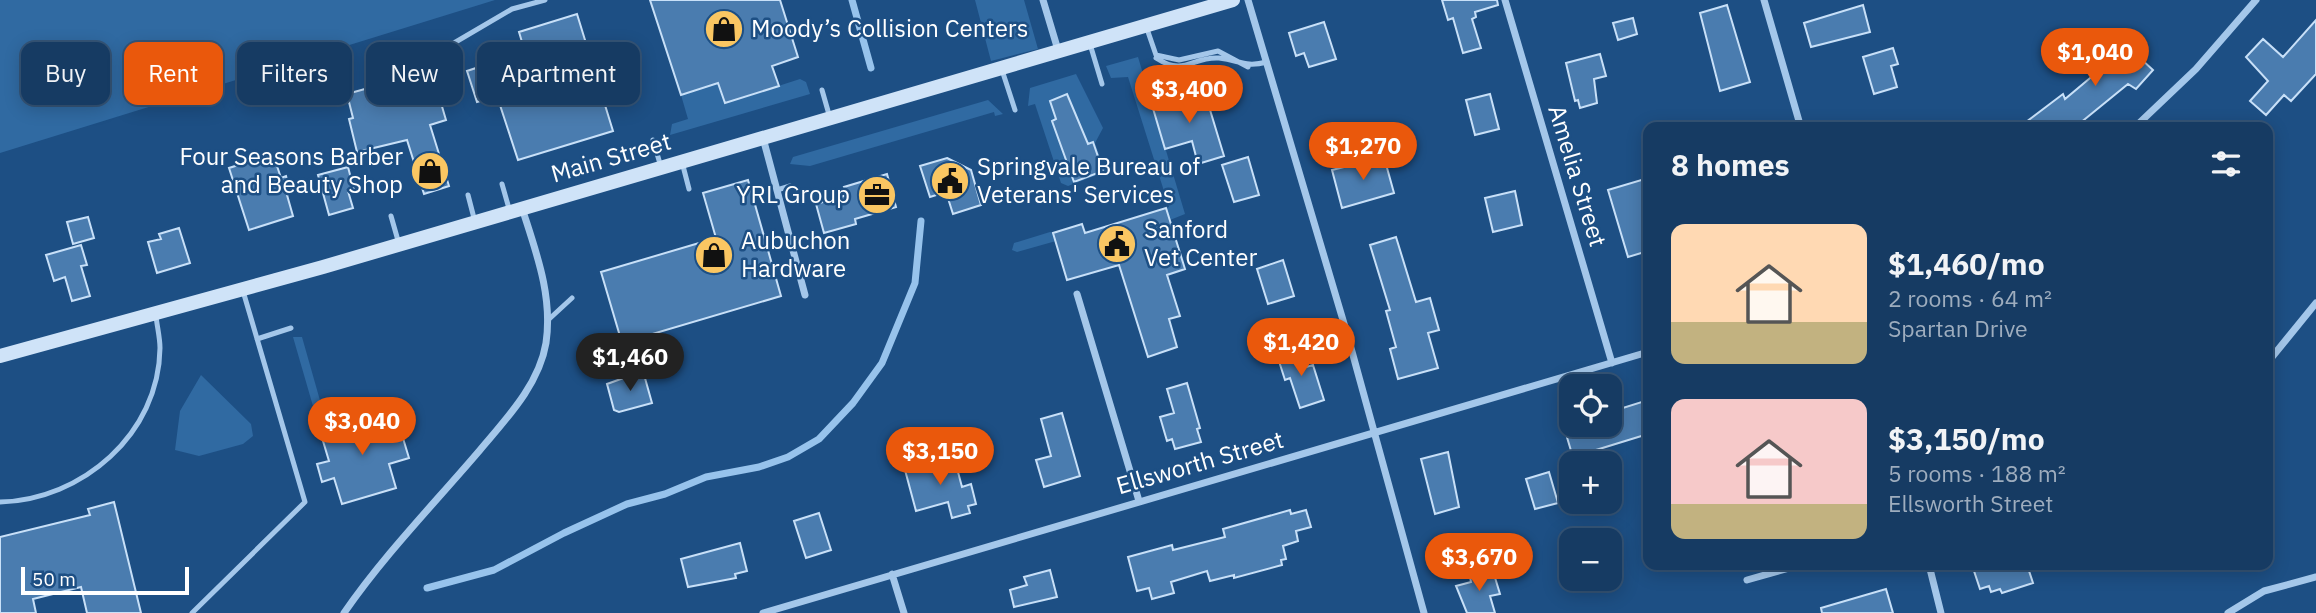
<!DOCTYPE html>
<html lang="en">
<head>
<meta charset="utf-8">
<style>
	body { margin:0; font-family:"IBM Plex Sans",sans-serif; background:#1f4269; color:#f1f3f6; height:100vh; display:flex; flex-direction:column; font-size:26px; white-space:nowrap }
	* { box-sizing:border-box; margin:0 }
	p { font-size:23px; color:#9eadbe }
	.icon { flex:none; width:38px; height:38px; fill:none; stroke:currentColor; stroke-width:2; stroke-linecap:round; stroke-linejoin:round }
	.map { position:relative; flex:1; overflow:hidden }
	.sheet { position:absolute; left:1643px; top:122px; width:630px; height:448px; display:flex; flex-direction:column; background:#163b63; border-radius:14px; box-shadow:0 4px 18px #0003,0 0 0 2px #355578 }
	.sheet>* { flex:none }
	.hud { position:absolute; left:21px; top:42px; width:665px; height:63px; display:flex; gap:14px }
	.tools { position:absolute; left:1559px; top:374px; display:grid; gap:14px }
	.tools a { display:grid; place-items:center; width:63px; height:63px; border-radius:14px; background:#163b63; box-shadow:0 4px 18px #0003,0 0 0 2px #355578; font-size:35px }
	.scale { position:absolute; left:21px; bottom:18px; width:168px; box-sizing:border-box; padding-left:7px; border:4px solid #fff; border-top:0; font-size:19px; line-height:24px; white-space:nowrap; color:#fff; -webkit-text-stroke:5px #1d4f84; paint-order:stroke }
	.price { position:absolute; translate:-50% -60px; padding:0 16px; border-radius:24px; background:#ea580c; color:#fff; font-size:23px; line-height:46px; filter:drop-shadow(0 2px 4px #0008) }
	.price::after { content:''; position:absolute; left:50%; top:42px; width:21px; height:16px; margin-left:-10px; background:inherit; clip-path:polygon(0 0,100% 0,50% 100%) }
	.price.current { background:#222; color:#fff }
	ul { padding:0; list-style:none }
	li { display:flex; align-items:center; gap:21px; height:175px; padding:0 28px }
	li span { display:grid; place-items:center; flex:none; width:196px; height:140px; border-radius:14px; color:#555 }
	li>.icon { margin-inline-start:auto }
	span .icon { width:84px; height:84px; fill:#fffc; stroke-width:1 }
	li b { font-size:30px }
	h2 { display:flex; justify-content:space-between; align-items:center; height:84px; padding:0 28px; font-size:30px }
	.tag { padding:0 24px; border-radius:14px; background:#163b63; box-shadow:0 4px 18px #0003,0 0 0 2px #355578; font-size:24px; line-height:63px }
	.tag.current { background:#ea580c; color:#fff }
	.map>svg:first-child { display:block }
	.green { fill:#306aa2 }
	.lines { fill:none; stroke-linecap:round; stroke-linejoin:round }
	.stream { stroke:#97c3ec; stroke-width:7 }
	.building { fill:#4a7caf; stroke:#c8e0f8; stroke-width:2 }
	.service { stroke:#a4c7ea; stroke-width:5 }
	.minor { stroke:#a4c7ea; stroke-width:7 }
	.secondary { stroke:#cfe3f8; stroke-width:14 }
	.labels { text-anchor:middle; stroke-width:5; stroke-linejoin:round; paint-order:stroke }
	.poi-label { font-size:24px; fill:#fff; stroke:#1d4f84; text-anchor:start }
	.street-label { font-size:24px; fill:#fff; stroke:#1d4f84 }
</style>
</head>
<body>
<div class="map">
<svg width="2316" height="613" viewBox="0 0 2316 613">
	<rect width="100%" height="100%" fill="#1d4f84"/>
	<path class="green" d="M 0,0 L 495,0 L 0,153 Z
		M 975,0 L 1024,0 L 1038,49 L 991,61 Z
		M 1138,57 L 1185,214 L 1170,220 L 1166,208 L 1169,207 L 1128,77 L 1111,78 L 1106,66 Z
		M 1076,74 L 1103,128 L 1095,143 L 1103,166 L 1108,165 L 1110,170 L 1068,186 L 1061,183 L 1035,104 L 1028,106 L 1030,88 Z
		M 800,79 L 806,82 L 810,94 L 670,135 L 672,124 L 688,119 L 681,95 L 718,83 L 725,103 Z
		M 988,100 L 1003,114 L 995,116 L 994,112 L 810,166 L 790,164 L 793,157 Z
		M 1050,232 L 1053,233 L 1056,241 L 1017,252 L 1012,250 L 1014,243 Z
		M 293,337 L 302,337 L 323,411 L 315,413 Z
		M 201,375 L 251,424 L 253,436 L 243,444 L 199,456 L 175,450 L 180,411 Z"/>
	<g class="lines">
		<path class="stream" d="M 852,0 L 871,68
			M 427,588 L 494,570 L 564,533 L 627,504 L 665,494 L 706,477 L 759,467 L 788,457 L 819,439 L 853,403 L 882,363 L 915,283 L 921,221"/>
	</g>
	<path class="building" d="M 650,0 L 780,0 L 798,57 L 772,66 L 779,86 L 725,103 L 718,83 L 681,95 Z
		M 1442,0 L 1497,0 L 1498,5 L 1475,12 L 1476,17 L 1472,19 L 1481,48 L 1463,53 L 1453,18 L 1448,20 Z
		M 1727,5 L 1750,82 L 1720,91 L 1700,13 Z
		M 1863,5 L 1870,32 L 1811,47 L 1804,23 Z
		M 577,14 L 613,131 L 518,160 L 497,96 L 477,102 L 467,71 L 525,52 L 519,32 Z
		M 1633,18 L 1637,34 L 1618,40 L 1613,23 Z
		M 2316,20 L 2316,74 L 2291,101 L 2284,95 L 2266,115 L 2250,101 L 2268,81 L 2246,57 L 2263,39 L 2283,57 Z
		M 1324,22 L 1336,59 L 1309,67 L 1304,53 L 1296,56 L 1289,33 Z
		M 2114,34 L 2153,70 L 2136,89 L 2128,84 L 2074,128 L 2018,128 L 2063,94 L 2065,99 L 2108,63 L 2097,53 Z
		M 1893,48 L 1898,64 L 1891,66 L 1897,87 L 1874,94 L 1863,57 Z
		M 1600,54 L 1606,76 L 1594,79 L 1597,103 L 1580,108 L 1578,100 L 1575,101 L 1566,63 Z
		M 436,86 L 446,120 L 430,125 L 449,186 L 424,194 L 407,140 L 357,152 L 349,119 L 353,118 L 347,94 L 372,87 L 376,104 Z
		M 1204,90 L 1224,156 L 1198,164 L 1192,141 L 1165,149 L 1152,105 Z
		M 1067,94 L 1088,144 L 1093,142 L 1103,171 L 1074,182 L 1052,121 L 1056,119 L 1050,101 Z
		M 1490,94 L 1499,129 L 1475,135 L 1466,100 Z
		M 273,154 L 281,178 L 286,176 L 291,193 L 287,195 L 293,216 L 249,230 L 229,168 Z
		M 1248,157 L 1259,195 L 1234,202 L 1222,165 Z
		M 1384,157 L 1394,193 L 1342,208 L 1332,170 Z
		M 947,158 L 971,170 L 981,205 L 953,214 L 946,192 L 930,197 L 920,166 Z
		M 348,167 L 354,190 L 348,191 L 353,208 L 329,215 L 318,175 Z
		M 887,174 L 896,207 L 855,219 L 856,224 L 824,233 L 816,204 L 847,195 L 844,187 Z
		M 1648,178 L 1648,251 L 1628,257 L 1608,190 Z
		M 748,180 L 781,296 L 622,343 L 601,272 L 716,238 L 703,193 Z
		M 1515,191 L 1522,225 L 1493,232 L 1485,198 Z
		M 1166,208 L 1185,269 L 1167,275 L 1180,316 L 1169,319 L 1177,347 L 1148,357 L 1119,265 L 1067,280 L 1053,233 L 1082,224 L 1085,233 Z
		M 88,217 L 94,238 L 73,244 L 67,222 Z
		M 179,228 L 190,263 L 157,273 L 148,242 L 161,239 L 159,234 Z
		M 1396,237 L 1416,302 L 1430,298 L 1439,330 L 1428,333 L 1438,368 L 1398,379 L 1390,349 L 1396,347 L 1386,311 L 1390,310 L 1370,245 Z
		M 81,245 L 87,265 L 81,266 L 90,296 L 72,301 L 65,277 L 54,281 L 46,255 Z
		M 1283,260 L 1294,296 L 1268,304 L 1257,269 Z
		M 1300,348 L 1306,367 L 1313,365 L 1324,400 L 1300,408 L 1290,378 L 1285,380 L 1277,355 Z
		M 643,371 L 652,403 L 619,412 L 614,410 L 607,384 Z
		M 1187,383 L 1200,428 L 1197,429 L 1201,442 L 1175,449 L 1172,439 L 1167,441 L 1160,417 L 1174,413 L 1167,389 Z
		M 1648,400 L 1648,434 L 1596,450 L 1600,464 L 1575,464 L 1566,434 L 1576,431 L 1574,425 L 1610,425 L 1610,412 Z
		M 384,413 L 388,428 L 399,425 L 409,458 L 389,464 L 396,488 L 342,504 L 334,478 L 322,482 L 317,464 L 329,461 L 320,431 Z
		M 1062,413 L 1080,476 L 1044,487 L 1036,460 L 1051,456 L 1041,419 Z
		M 1448,452 L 1459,507 L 1435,514 L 1421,459 Z
		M 954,457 L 962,487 L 971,484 L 976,504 L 968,506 L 970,513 L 952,518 L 948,502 L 916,511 L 905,470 Z
		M 1549,472 L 1558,503 L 1535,509 L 1526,479 Z
		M 114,502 L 141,613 L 87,613 L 81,587 L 33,599 L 36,613 L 0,613 L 0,537 L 90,515 L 88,509 Z
		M 1290,510 L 1291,514 L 1306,510 L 1311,527 L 1296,531 L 1298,541 L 1283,546 L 1286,559 L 1281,560 L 1282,565 L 1234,578 L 1234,575 L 1210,581 L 1207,571 L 1171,582 L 1174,593 L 1152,599 L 1149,588 L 1137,591 L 1128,557 L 1172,545 L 1173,550 L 1225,537 L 1223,529 Z
		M 819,513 L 831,550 L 806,558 L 794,521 Z
		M 740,543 L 747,571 L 735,574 L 736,578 L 688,587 L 681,559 Z
		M 1981,565 L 2027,565 L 2033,583 L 2002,593 L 2000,589 L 1991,592 L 1989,586 L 1980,589 L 1974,571 L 1982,569 Z
		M 1050,570 L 1057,597 L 1014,607 L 1010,590 L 1027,585 L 1024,577 Z
		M 1493,571 L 1500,594 L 1490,596 L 1495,613 L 1467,613 L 1456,586 L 1471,582 L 1470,577 Z
		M 1886,589 L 1893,613 L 1822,613 L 1821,608 Z"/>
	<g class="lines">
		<path class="service" d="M 1146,26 L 1156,55 L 1179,60 L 1218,51 L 1248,67
			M 1090,44 L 1102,84
			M 1156,58 C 1185,77 1192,56 1219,58 C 1240,60 1244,68 1267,62
			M 1002,70 L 1015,110
			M 450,81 L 442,50 L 512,9 L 545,0
			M 822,90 L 830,118
			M 653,140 L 661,167
			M 682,162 L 689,189
			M 502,184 L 510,212
			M 777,190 L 790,186
			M 468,195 L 475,222
			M 391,216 L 399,244
			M 547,321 L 572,298
			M 257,339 L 291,328
			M 0,502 C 82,500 159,434 160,348 C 160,338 157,326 156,316
			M 192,613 L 305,502 L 243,291"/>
		<path class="minor" d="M 1043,0 L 1058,50
			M 1248,0 L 1348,337 L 1424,613
			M 1505,0 L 1612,363
			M 1764,0 L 1801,128
			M 2134,128 L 2196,69 L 2256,0
			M 763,138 L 805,295
			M 1077,294 L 1139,501
			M 2268,362 L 2316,303
			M 1929,565 L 1941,613
			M 892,574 L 904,613
			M 1747,580 L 1800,565
			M 344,613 C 384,555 434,504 480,450 C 506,419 539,385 546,343 C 553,296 536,252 522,208
			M 763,613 L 1648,352
			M 2228,613 L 2264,591 L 2316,577"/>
		<path class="secondary" d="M 0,356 L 323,267 L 1233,0"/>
	</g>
	<defs>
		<g id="shop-disc" transform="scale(2.0125)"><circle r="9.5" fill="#fac662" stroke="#1d4f84"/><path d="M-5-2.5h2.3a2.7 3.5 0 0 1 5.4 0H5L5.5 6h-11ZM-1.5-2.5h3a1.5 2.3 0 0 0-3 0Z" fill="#111"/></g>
		<g id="civic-disc" transform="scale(2.0125)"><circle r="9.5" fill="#fac662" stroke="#1d4f84"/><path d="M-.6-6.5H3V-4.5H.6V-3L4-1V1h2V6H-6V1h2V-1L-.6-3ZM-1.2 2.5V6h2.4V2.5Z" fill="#111"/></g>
		<g id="office-disc" transform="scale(2.0125)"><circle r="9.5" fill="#fac662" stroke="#1d4f84"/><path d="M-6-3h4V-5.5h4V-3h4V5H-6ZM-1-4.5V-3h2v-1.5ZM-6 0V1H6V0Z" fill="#111"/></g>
	</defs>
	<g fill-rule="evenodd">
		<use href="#shop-disc" x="724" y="29"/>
		<use href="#shop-disc" x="430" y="171"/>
		<use href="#civic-disc" x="950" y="181"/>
		<use href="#office-disc" x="877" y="195"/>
		<use href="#civic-disc" x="1117" y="244"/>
		<use href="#shop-disc" x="714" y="255"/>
	</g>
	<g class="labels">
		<g class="poi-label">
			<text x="751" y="37">Moody’s Collision Centers</text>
			<text x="403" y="165" text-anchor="end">Four Seasons Barber<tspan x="403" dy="28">and Beauty Shop</tspan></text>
			<text x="977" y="175">Springvale Bureau of<tspan x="977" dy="28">Veterans' Services</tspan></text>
			<text x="850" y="203" text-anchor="end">YRL Group</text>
			<text x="1144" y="238">Sanford<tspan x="1144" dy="28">Vet Center</tspan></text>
			<text x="741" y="249">Aubuchon<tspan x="741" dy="28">Hardware</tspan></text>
		</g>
		<g class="street-label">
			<text transform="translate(611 158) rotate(-16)" y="8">Main Street</text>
			<text transform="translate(1577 176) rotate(73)" y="8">Amelia Street</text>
			<text transform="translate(1200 463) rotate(-16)" y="8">Ellsworth Street</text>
		</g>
	</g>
</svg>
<div class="tools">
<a><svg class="icon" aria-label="locate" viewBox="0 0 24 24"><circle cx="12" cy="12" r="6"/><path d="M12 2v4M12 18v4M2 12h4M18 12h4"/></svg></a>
<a>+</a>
<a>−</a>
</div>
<div class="scale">50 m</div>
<b class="price" style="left:2095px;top:88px">$1,040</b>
<b class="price" style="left:1189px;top:125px">$3,400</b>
<b class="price" style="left:1363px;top:182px">$1,270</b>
<b class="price" style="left:1301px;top:378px">$1,420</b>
<b class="price current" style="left:630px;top:393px">$1,460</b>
<b class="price" style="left:362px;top:457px">$3,040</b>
<b class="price" style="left:940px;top:487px">$3,150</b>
<b class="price" style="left:1479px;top:593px">$3,670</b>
<div class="hud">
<a class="tag">Buy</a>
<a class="tag current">Rent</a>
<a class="tag">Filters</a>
<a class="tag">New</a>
<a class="tag">Apartment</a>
</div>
<section class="sheet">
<h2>8 homes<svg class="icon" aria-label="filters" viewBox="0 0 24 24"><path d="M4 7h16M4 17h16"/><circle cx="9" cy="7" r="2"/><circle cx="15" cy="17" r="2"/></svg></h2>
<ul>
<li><span style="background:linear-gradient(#ffd9b3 70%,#c2b280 0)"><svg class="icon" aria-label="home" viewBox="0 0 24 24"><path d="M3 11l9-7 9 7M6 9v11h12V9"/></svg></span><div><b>$1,460/mo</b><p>2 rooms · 64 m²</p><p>Spartan Drive</p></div></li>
<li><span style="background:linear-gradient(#f6c9c9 75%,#c2b280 0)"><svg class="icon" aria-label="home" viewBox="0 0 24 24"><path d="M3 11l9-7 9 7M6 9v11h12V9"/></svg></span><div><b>$3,150/mo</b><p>5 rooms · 188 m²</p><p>Ellsworth Street</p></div></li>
</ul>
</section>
</div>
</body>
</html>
